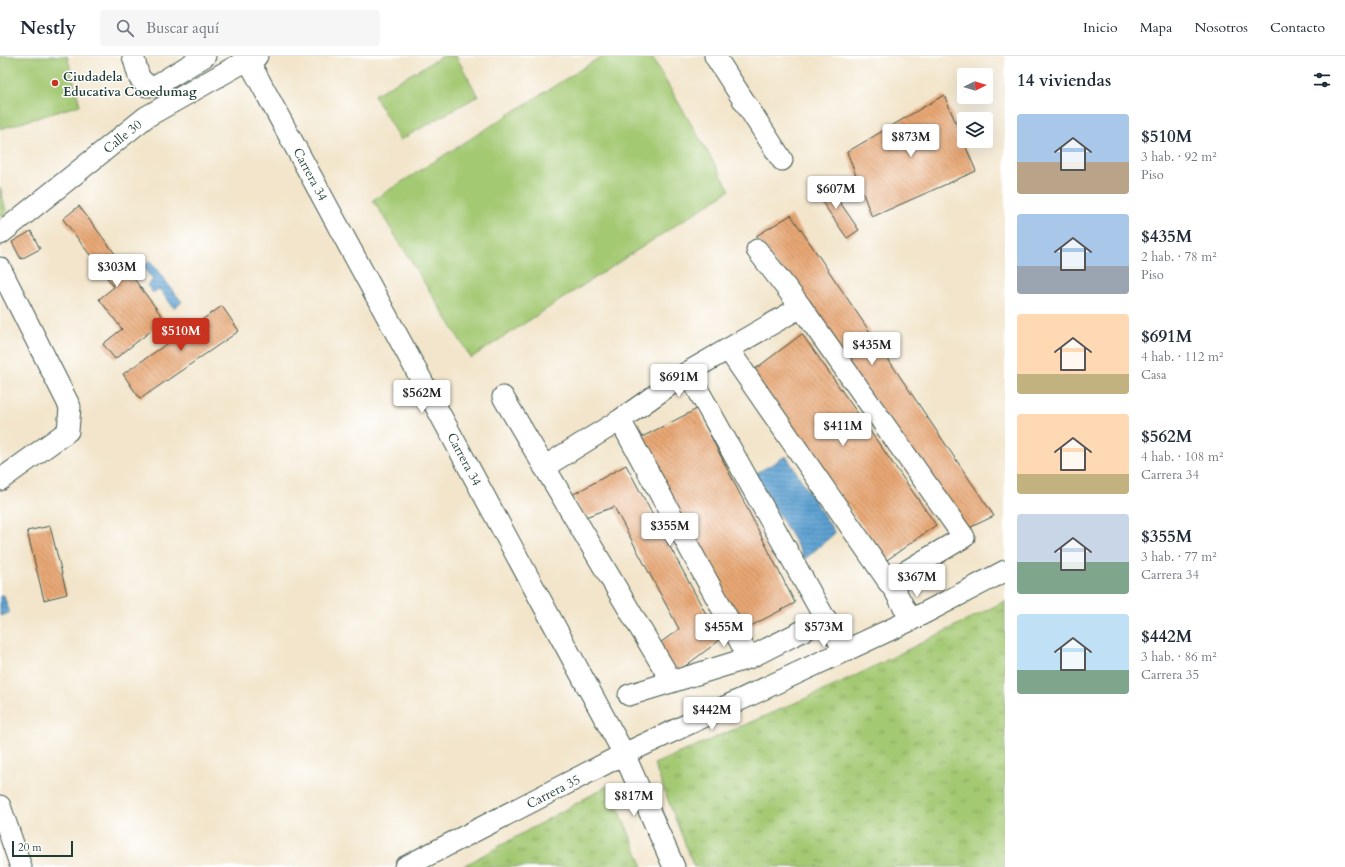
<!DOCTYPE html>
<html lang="es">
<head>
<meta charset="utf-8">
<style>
	body { margin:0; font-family:Cardo,serif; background:#f6f6f7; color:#1f2937; height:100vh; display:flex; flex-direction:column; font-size:15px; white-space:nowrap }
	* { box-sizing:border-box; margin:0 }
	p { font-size:13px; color:#747a83 }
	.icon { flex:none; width:22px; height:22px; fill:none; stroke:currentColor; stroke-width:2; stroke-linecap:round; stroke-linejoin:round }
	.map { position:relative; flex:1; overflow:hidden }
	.sheet { display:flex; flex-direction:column; background:#fff; width:340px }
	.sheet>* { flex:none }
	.needle { width:26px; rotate:85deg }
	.tools { position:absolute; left:957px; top:12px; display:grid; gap:8px }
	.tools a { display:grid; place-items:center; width:36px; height:36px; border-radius:4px; background:#fff; box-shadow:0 4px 16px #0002; font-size:20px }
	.scale { position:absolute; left:12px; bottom:10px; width:61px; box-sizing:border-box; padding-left:4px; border:2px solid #1f3d34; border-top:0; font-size:11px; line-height:14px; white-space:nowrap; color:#1f3d34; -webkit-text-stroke:3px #fff; paint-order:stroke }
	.price { position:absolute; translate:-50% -34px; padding:0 9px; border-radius:4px; background:#fff; color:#222; font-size:13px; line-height:26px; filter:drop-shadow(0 1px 2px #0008) }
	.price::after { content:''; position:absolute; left:50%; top:24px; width:12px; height:9px; margin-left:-6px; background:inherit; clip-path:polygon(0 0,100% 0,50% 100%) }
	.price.active { background:#c8321e; color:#fff }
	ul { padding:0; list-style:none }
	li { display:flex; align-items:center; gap:12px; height:100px; padding:0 12px }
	li span { display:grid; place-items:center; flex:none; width:112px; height:80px; border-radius:4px; color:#555 }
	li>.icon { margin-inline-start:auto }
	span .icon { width:48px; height:48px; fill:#fffc; stroke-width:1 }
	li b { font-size:17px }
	h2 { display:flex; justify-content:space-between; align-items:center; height:48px; padding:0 12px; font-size:17px }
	header { display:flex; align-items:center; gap:24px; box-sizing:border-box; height:56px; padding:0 20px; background:#fff; border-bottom:1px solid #e0e1e3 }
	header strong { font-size:19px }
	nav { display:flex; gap:22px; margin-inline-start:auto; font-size:14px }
	.search { width:280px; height:36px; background:#f6f6f7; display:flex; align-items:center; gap:10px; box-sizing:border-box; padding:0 14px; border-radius:4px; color:#747a83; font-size:15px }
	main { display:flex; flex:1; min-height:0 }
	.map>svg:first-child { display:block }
	.grass { fill:url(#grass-tufts); stroke:#628354 }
	.garden { fill:#a4c973; stroke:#628354 }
	.water { fill:url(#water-rules); stroke:#3e6e82 }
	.building { fill:url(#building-back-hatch) }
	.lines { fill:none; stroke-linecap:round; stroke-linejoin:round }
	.minor-casing { stroke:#3f564b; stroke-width:23 }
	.minor { stroke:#fff; stroke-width:21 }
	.poi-dot { fill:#c8321e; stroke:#fff; stroke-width:1.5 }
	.labels { text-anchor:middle; stroke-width:3; stroke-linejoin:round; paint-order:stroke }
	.poi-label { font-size:13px; font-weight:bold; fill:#1f3d34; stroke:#fff; text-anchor:start }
	.street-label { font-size:13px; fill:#1f3d34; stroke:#fff }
</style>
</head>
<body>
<header>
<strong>Nestly</strong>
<div class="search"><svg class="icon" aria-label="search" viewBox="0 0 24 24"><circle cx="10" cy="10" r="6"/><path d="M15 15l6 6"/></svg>Buscar aquí</div>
<nav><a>Inicio</a><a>Mapa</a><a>Nosotros</a><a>Contacto</a></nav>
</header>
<main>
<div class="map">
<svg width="1005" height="811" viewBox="0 0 1005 811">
	<defs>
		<pattern id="grass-tufts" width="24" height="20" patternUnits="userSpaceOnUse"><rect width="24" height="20" fill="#a4c973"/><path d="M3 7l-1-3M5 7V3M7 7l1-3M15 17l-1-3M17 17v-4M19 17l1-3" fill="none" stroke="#85a45f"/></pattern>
		<pattern id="water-rules" width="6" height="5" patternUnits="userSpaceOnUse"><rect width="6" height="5" fill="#5da0d1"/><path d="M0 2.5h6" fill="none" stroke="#4c84aa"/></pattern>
		<pattern id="building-back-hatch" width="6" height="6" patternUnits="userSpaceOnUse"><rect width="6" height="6" fill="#e8a774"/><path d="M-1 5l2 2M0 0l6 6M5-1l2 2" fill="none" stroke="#bb8960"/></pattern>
	</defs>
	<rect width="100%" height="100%" fill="#fff"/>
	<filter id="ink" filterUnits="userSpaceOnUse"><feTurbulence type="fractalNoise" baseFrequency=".025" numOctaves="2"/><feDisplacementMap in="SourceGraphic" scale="8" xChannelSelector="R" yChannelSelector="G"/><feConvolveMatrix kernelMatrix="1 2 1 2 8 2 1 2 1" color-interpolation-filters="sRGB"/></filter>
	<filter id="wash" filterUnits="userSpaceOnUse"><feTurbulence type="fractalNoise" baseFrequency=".012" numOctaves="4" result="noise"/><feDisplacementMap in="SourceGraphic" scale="16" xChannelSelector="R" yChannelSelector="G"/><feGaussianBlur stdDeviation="0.9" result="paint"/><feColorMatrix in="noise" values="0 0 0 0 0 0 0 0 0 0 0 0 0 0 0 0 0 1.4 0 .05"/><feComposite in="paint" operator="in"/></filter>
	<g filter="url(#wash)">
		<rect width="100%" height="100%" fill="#f2e5cb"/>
		<path class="grass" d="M 1005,545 L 1005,811 L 694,811 L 654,708 L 841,627 Z
			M 609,729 L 643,811 L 462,811 Z"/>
		<path class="garden" d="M 0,0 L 67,0 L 80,49 L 0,73 Z
			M 443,0 L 456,0 L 478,40 L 400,84 L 374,39 Z
			M 602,0 L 651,0 L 730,134 L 471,302 L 373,144 Z
			M 0,131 L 7,158 L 0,160 Z"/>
		<path class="water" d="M 150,205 L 182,246 L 174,252 L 159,233 L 153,237 L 147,229 L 153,224 L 143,211 Z
			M 786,400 L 835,477 L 805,503 L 755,418 Z
			M 4,539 L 9,557 L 0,560 L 0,540 Z"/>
		<g id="blocks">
			<path class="building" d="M 944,39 L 976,115 L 872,161 L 847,96 Z
				M 826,126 L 859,174 L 847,182 L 814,134 Z
				M 79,150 L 165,264 L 115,303 L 103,288 L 122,273 L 99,243 L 114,231 L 63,163 Z
				M 791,159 L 994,460 L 967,473 L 756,180 Z
				M 31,175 L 40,193 L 21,203 L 12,186 Z
				M 222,250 L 239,275 L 140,343 L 123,318 Z
				M 802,278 L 936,469 L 887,504 L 751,316 Z
				M 697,353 L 795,547 L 743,574 L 636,384 Z
				M 626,409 L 720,584 L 672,620 L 656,590 L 679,573 L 614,451 L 585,461 L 572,439 Z
				M 50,470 L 67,538 L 44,544 L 27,475 Z"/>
		</g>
	</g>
	<g filter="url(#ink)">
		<use href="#blocks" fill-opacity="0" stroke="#3f564b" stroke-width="1"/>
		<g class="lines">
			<g class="minor-casing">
				<path id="minor" d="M 133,0 L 139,21 L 147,30 L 155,30 L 205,0
					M 246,0 L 624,698 L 674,811
					M 715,0 L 782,104
					M 0,178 L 146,61 L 249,3 L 257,0
					M 757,194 L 801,251 L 964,481 L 888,526
					M 0,212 L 70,351 L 68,375 L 0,424
					M 728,293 L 895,535 L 911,564
					M 688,316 L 829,570 L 846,595
					M 503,341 L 672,626
					M 620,364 L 749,602
					M 544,411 L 620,364 L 688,316 L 801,251
					M 629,639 L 749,602 L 826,563
					M 0,750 L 21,811
					M 405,811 L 624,698 L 911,564 L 1005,515"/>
			</g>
			<use href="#minor" class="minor"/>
		</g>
	</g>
	<circle class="poi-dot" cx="55" cy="27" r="4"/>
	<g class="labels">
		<g class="poi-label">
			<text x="63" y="25">Ciudadela<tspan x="63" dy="15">Educativa Cooedumag</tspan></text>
		</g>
		<g class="street-label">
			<text transform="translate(122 80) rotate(-39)" y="5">Calle 30</text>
			<text transform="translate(311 118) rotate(62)" y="5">Carrera 34</text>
			<text transform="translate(465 403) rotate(62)" y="5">Carrera 34</text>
			<text transform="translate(553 735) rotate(-27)" y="5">Carrera 35</text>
		</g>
	</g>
</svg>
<div class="tools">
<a><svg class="needle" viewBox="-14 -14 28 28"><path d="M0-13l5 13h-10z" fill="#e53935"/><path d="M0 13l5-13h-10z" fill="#747a83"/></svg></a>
<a><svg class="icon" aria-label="layers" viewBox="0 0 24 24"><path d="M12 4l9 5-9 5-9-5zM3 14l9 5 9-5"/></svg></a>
</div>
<div class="scale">20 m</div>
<b class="price" style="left:911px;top:102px">$873M</b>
<b class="price" style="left:836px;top:154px">$607M</b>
<b class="price" style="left:117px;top:232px">$303M</b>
<b class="price active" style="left:181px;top:296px">$510M</b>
<b class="price" style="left:872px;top:310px">$435M</b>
<b class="price" style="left:679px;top:342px">$691M</b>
<b class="price" style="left:422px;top:358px">$562M</b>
<b class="price" style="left:843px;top:391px">$411M</b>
<b class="price" style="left:670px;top:491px">$355M</b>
<b class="price" style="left:917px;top:542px">$367M</b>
<b class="price" style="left:724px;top:592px">$455M</b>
<b class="price" style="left:824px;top:592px">$573M</b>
<b class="price" style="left:712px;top:675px">$442M</b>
<b class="price" style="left:634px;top:761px">$817M</b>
</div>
<section class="sheet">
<h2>14 viviendas<svg class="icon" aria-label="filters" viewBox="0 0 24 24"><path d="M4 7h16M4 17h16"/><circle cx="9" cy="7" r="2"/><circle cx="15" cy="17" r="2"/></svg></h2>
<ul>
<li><span style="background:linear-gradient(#a9c7e8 60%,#b9a48a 0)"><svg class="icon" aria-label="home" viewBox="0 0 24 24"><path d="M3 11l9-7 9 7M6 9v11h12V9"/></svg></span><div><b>$510M</b><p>3 hab. · 92 m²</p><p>Piso</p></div></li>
<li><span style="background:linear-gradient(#a9c7e8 65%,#9aa5b1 0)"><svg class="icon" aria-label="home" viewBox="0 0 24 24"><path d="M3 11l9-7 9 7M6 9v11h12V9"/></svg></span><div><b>$435M</b><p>2 hab. · 78 m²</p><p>Piso</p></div></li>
<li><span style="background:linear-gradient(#ffd9b3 75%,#c2b280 0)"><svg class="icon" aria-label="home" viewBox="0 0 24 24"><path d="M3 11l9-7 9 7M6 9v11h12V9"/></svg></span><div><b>$691M</b><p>4 hab. · 112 m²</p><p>Casa</p></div></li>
<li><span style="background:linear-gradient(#ffd9b3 75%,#c2b280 0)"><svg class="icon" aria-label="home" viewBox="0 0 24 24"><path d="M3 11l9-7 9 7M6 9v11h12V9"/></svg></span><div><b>$562M</b><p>4 hab. · 108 m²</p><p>Carrera 34</p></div></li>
<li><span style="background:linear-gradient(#c9d6e8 60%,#7fa58c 0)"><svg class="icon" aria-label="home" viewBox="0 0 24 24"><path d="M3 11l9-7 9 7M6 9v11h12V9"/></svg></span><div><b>$355M</b><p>3 hab. · 77 m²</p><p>Carrera 34</p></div></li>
<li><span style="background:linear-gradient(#bfe0f5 70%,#7fa58c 0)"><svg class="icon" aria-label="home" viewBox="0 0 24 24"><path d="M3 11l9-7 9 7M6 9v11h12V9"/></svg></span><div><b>$442M</b><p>3 hab. · 86 m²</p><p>Carrera 35</p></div></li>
</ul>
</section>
</main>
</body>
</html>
